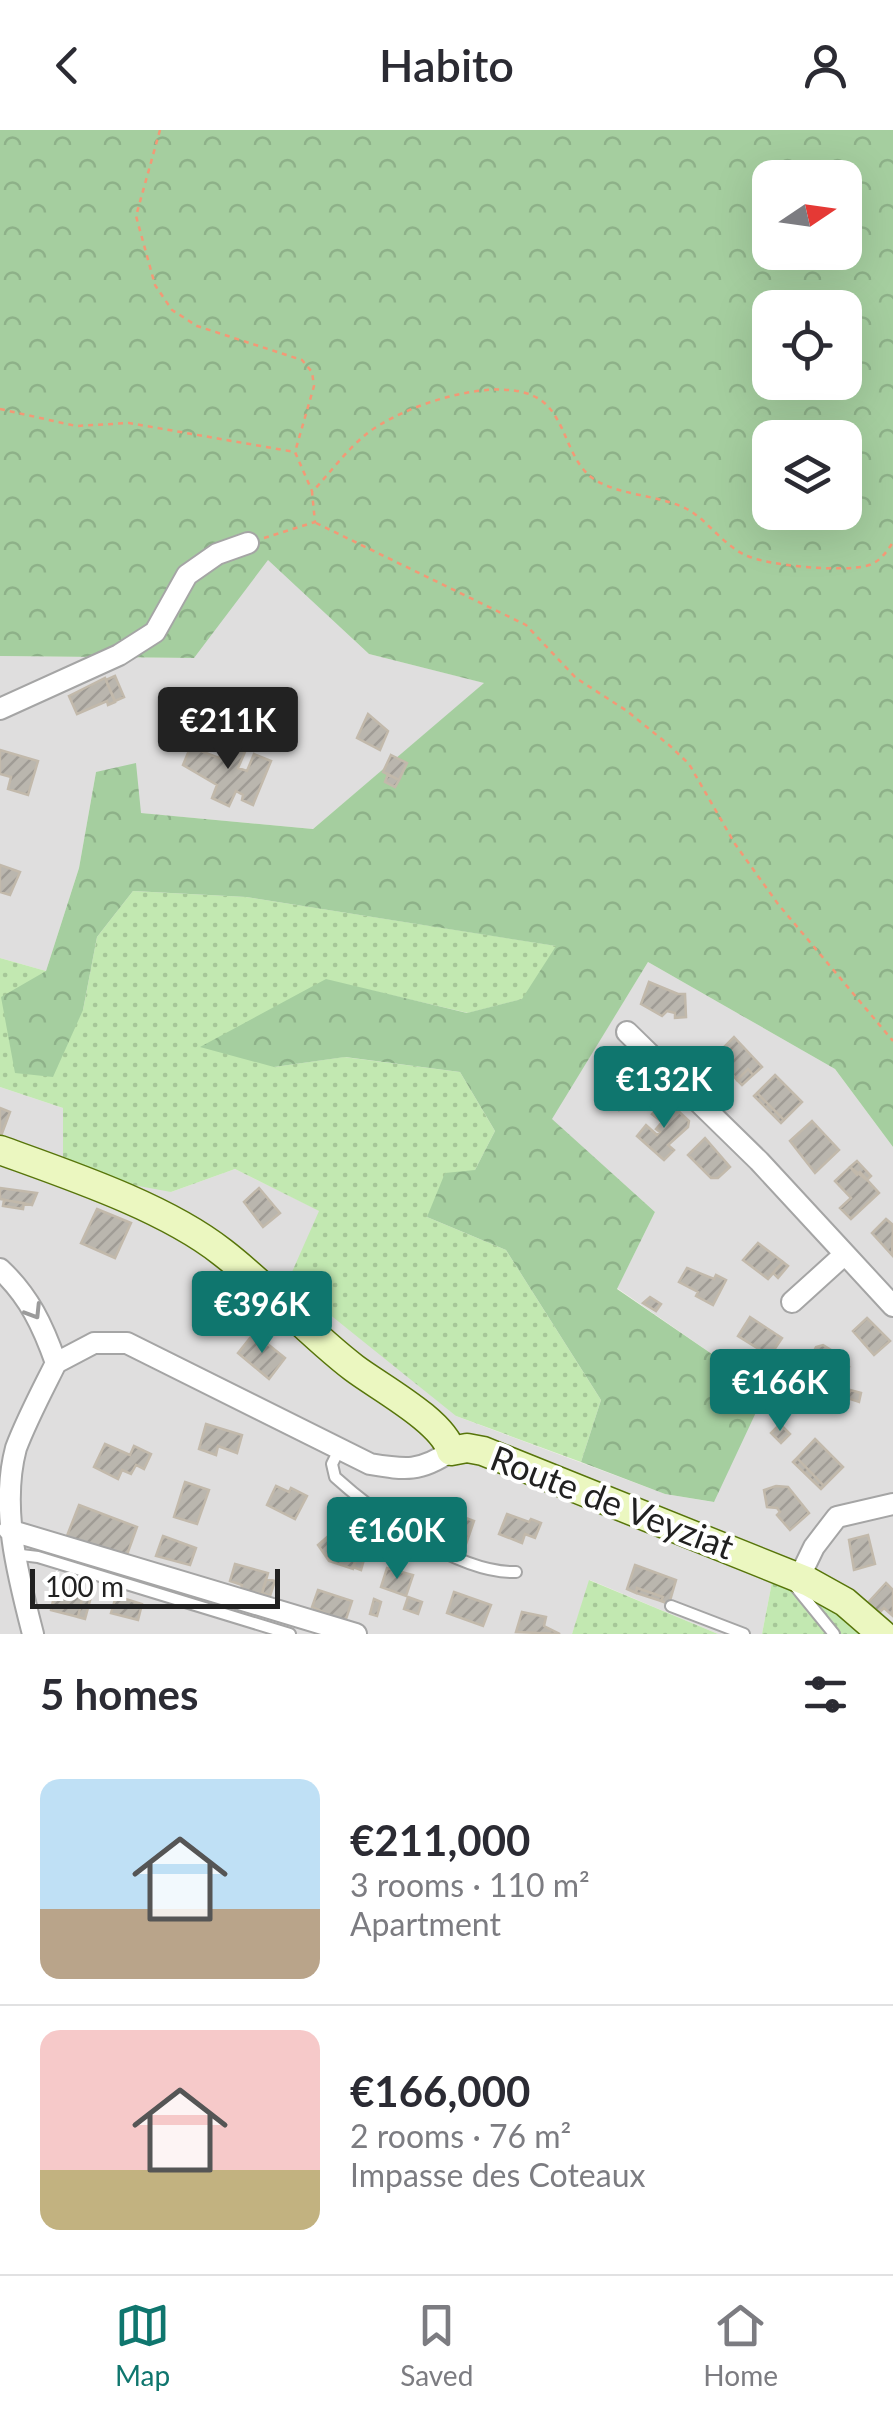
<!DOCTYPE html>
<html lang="en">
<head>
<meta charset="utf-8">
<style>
	body { margin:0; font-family:Lato,sans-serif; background:#f2f2f3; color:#2b2b33; height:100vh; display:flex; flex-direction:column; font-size:38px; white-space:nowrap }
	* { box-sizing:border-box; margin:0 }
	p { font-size:32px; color:#7c7c81 }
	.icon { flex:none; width:55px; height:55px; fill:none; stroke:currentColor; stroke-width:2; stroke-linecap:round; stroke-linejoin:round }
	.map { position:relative; height:1504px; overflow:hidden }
	.drawer { display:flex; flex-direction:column; background:#fff; flex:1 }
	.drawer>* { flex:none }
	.needle { width:65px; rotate:77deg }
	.controls { position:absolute; left:752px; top:30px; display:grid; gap:20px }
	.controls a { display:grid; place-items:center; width:110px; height:110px; border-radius:20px; background:#fff; box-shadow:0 10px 40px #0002; font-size:50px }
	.scale { position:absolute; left:30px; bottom:25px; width:250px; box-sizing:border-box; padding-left:10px; border:5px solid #212121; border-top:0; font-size:28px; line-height:35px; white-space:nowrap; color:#212121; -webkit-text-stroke:8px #fff; paint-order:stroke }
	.price { position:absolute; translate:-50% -85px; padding:0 22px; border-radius:10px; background:#0f766e; color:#fff; font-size:32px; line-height:65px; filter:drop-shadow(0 2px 5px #0008) }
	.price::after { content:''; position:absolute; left:50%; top:60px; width:30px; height:22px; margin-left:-15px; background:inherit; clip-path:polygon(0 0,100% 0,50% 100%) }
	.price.active { background:#222; color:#fff }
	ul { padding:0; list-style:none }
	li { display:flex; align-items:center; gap:30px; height:250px; padding:0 40px }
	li+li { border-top:2px solid #e1e1e2 }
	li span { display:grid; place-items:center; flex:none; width:280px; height:200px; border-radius:20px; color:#555 }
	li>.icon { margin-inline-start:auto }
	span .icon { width:120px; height:120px; fill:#fffc; stroke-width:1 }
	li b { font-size:42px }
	h2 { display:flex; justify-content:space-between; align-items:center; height:120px; padding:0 40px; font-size:42px }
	header { display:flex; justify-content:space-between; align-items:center; height:130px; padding:0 40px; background:#fff; font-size:45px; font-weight:600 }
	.tabs { display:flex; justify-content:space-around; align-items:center; height:140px; border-top:2px solid #e1e1e2; background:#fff; font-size:28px; color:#7c7c81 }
	.tabs a { display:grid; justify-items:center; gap:5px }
	.tabs .active { color:#0f766e }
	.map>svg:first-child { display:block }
	.residential { fill:#dfdede }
	.grass { fill:url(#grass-dots) }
	.forest { fill:url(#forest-crowns); fill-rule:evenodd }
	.building { fill:url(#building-hatch); stroke:#c2b9ab; stroke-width:2.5 }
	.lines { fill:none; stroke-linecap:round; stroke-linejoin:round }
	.lane-casing { stroke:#a5a5a5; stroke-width:14 }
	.street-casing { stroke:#a5a5a5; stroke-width:24 }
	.secondary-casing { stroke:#57750a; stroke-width:31 }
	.path { stroke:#f39976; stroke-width:2.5; stroke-dasharray:5 5; stroke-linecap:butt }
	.lane { stroke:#fff; stroke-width:10 }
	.street { stroke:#fff; stroke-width:20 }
	.secondary { stroke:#ebf7c0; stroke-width:28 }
	.oneway { stroke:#9b9b9b }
	.labels { text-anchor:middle; stroke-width:8; stroke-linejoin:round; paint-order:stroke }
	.street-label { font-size:35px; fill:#212121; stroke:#fff }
</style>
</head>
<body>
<header><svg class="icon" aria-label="back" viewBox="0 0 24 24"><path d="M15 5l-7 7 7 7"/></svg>Habito<svg class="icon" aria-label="person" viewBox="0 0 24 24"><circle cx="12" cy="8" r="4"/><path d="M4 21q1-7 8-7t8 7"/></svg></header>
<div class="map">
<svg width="893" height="1504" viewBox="0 0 893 1504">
	<defs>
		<pattern id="grass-dots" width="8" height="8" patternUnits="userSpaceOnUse" patternTransform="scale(2.5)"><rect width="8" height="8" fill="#c2e8b1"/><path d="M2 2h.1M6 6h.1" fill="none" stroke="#a6c798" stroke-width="1.8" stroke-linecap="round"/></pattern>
		<pattern id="forest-crowns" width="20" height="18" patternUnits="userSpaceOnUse" patternTransform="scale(2.5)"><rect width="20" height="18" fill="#a5ce9f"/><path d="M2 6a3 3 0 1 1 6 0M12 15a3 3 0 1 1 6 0" fill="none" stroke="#8eb189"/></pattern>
		<pattern id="building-hatch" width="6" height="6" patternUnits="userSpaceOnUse" patternTransform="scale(2.5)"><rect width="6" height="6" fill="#bab6ae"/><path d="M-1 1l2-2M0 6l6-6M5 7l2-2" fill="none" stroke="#a09c95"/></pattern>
	</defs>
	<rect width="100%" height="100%" fill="#f1efe8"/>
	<path class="residential" d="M 268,429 L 369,524 L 485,553 L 313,699 L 140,683 L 96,642 L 79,738 L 46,841 L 0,828 L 0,526 L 193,528 Z
		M 648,832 L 835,939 L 893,1017 L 893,1504 L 772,1452 L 762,1504 L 718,1504 L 590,1450 L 572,1504 L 0,1504 L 0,957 L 63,978 L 171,1062 L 235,1039 L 320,1081 L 456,1286 L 665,1364 L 713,1372 L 765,1261 L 617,1158 L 655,1082 L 551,989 Z"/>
	<path class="grass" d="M 133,761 L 246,767 L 557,816 L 523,869 L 468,883 L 326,850 L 274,937 L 344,927 L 460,942 L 495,1001 L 475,1040 L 427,1087 L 506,1120 L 601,1270 L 581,1332 L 456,1286 L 288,1151 L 319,1081 L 235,1039 L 171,1062 L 63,1042 L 63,978 L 0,957 L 0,828 L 46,841 L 83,880 L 97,807 Z
		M 589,1450 L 718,1504 L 572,1504 Z
		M 772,1452 L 858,1472 L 889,1504 L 762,1504 Z"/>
	<path class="forest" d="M 0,0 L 893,0 L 893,1017 L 835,939 L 648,832 L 552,989 L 655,1082 L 617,1159 L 766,1261 L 714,1372 L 665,1364 L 581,1332 L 601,1270 L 506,1120 L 427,1087 L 445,1043 L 475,1040 L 495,1001 L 460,942 L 345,927 L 274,937 L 200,917 L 326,849 L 467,883 L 522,869 L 556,816 L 246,767 L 133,761 L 97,807 L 83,880 L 53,947 L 15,943 L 1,867 L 46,841 L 79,738 L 96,642 L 136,633 L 141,683 L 313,699 L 484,553 L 369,524 L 268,430 L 194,528 L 0,526 ZM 770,48 L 845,48 L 845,122 L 770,122 ZM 770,178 L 845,178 L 845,252 L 770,252 ZM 770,308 L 845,308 L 845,382 L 770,382 Z"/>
	<path class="building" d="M 115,546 L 124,567 L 115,571 L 106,550 Z
		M 105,548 L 115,572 L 108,575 L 107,571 L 77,584 L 69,566 Z
		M 368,584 L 388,601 L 380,620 L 357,608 Z
		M 193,611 L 205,616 L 201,621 L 219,628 L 224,614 L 245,622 L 238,638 L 247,641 L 254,624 L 271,631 L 253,675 L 242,670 L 243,665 L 236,661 L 229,676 L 212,668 L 217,655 L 183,635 Z
		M 0,620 L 38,631 L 28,665 L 8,659 L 11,647 L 0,644 Z
		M 391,625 L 407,633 L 399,650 L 383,642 Z
		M 388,644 L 399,650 L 395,657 L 385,652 Z
		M 0,735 L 20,742 L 10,765 L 0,762 Z
		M 649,852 L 678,864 L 685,864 L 686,887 L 675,888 L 675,883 L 667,881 L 662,886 L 641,874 Z
		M 734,907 L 762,937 L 753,945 L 748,939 L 737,950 L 720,928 L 725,923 L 722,919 Z
		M 627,937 L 632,943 L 626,948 L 635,958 L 624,966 L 629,971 L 619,980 L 615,975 L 612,977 L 598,962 Z
		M 748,939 L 753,945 L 742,955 L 737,950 Z
		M 632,943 L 640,952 L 635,958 L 626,948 Z
		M 775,945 L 802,972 L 784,990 L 757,963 Z
		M 757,963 L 784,990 L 781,993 L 754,966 Z
		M 662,973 L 671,982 L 675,978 L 689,991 L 688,997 L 668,1015 L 674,1020 L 664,1030 L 637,1006 L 646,995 L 657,1005 L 660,1002 L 656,999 L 662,992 L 652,984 Z
		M 0,978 L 10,982 L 1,1006 L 0,1006 Z
		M 812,991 L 839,1020 L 815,1043 L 790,1011 Z
		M 705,1008 L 730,1037 L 718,1048 L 711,1048 L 688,1025 Z
		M 857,1031 L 871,1046 L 867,1050 L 850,1037 Z
		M 850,1037 L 857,1045 L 860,1042 L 879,1063 L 851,1089 L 840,1078 L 851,1068 L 835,1051 Z
		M 0,1058 L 37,1063 L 32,1075 L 0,1069 Z
		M 259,1058 L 280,1083 L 263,1097 L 244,1072 Z
		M 4,1070 L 24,1073 L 23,1079 L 3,1076 Z
		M 97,1079 L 131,1093 L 115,1128 L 81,1113 Z
		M 886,1089 L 893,1095 L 892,1125 L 872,1103 Z
		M 758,1113 L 783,1132 L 768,1149 L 743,1130 Z
		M 783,1132 L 788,1136 L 778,1148 L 773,1143 Z
		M 687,1138 L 714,1149 L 716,1145 L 726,1150 L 713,1175 L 696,1166 L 698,1162 L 679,1152 Z
		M 650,1167 L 661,1174 L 656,1181 L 643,1173 Z
		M 750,1187 L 782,1208 L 770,1226 L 738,1206 Z
		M 867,1188 L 890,1211 L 874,1225 L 853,1201 Z
		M 254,1203 L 285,1228 L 269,1249 L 238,1223 Z
		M 823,1215 L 831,1220 L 830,1222 L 837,1227 L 835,1229 L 849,1237 L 838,1255 L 808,1233 L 816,1217 Z
		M 850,1260 L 861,1263 L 859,1272 L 847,1268 Z
		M 206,1294 L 242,1305 L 237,1323 L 218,1316 L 216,1325 L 199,1319 Z
		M 780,1294 L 790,1304 L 781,1313 L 771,1303 Z
		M 815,1309 L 843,1337 L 824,1356 L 797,1328 Z
		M 105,1314 L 130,1325 L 134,1316 L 151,1324 L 144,1339 L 136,1335 L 131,1344 L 122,1340 L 118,1349 L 94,1337 Z
		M 797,1328 L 824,1356 L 821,1359 L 793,1332 Z
		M 185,1352 L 209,1360 L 197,1394 L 174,1387 Z
		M 276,1356 L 289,1362 L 291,1358 L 307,1366 L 295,1389 L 267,1375 Z
		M 776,1356 L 788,1357 L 809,1383 L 790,1400 L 777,1385 L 780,1382 L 777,1378 L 767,1377 L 764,1360 Z
		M 79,1375 L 137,1397 L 124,1433 L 65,1411 Z
		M 442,1379 L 474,1391 L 466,1414 L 458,1412 L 459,1408 L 435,1398 Z
		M 507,1384 L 529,1392 L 531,1389 L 541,1393 L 535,1408 L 525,1404 L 522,1413 L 499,1404 Z
		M 333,1402 L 339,1408 L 338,1412 L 359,1421 L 353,1439 L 329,1431 L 318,1415 Z
		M 868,1405 L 875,1434 L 854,1440 L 849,1410 Z
		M 163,1406 L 196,1418 L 190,1435 L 156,1426 Z
		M 358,1423 L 365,1426 L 361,1440 L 353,1437 Z
		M 235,1434 L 268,1443 L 262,1464 L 241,1459 L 242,1455 L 230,1451 Z
		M 635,1435 L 676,1450 L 669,1474 L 661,1471 L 663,1467 L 637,1458 L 636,1463 L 627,1459 Z
		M 387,1438 L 413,1445 L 406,1466 L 381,1457 Z
		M 266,1449 L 275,1451 L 270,1466 L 262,1463 Z
		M 886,1453 L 893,1460 L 893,1486 L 884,1478 L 877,1485 L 866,1475 Z
		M 56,1457 L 83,1465 L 78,1487 L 51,1480 Z
		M 637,1458 L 663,1467 L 661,1471 L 636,1463 Z
		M 318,1460 L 352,1471 L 345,1492 L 312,1477 Z
		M 454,1462 L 491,1475 L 483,1496 L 447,1483 Z
		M 83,1465 L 91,1467 L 85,1489 L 78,1487 Z
		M 116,1466 L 142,1474 L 138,1490 L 111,1483 Z
		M 408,1467 L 422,1472 L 418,1484 L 404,1479 Z
		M 374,1469 L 381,1472 L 377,1486 L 370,1484 Z
		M 522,1482 L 546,1487 L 544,1496 L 560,1504 L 516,1502 Z"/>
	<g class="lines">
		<g class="lane-casing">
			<path id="lane" d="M 339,1320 L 332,1334 L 335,1347 C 376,1384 459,1444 516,1442
				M 13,1424 L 38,1427 L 290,1504
				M 795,1456 L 834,1504
				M 671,1476 L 744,1504"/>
		</g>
		<g class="street-casing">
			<path id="street" d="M 0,579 L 119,525 L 155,502 L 187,445 L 217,424 L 248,413
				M 627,902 L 759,1031 L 845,1124
				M 0,1139 C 29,1166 43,1196 56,1233
				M 792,1172 L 845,1124 L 893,1176
				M 56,1233 L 94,1213 L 127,1213 L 370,1334 C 406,1340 420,1342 451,1321
				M 9,1400 L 356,1504
				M 799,1448 L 814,1417 L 837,1387 L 893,1374
				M 33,1504 C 18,1446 0,1378 16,1318 C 27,1289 42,1261 56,1233"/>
		</g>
		<g class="secondary-casing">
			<path id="secondary" d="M 0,1020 C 69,1045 165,1077 222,1122 C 269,1158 307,1202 354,1238 C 379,1257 443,1291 451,1321 L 467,1318 L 483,1321 L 809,1452 L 845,1472 L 882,1504"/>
		</g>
		<path class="path" d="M 160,0 L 136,86 L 155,155 L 172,180 L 197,196 L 302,230 L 312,242 L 314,256 L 295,322
			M 0,279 L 76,296 L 129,293 L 295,322 L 312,361
			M 316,393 L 526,495 L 576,548 L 627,581 L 669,615 L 689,634 L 735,714 L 778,774 L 893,911
			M 264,408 L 315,392 L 312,362 C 329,344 345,322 364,306 C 399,276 503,241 542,271 C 568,291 567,334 597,351 C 625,367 665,365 692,382 C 710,394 724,415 745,425 C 768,436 841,442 866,436 C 879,433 886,423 893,412"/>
		<use href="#lane" class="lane"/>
		<use href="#street" class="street"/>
		<use href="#secondary" class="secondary"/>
	</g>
	<defs><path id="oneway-chevron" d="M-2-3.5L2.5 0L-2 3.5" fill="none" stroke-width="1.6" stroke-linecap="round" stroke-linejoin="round" transform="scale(2.5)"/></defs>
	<use class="oneway" href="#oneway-chevron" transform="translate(34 1182) rotate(58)"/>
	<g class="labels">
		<g class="street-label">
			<text transform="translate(612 1373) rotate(21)" y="12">Route de Veyziat</text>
		</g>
	</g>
</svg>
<div class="controls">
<a><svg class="needle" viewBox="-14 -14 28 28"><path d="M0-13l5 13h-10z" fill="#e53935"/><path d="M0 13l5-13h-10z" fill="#7c7c81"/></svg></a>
<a><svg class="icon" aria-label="locate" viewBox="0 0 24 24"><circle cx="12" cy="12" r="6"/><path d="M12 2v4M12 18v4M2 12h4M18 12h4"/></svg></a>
<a><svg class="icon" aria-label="layers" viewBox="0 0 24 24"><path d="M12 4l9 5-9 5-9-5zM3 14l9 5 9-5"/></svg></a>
</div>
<div class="scale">100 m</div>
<b class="price active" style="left:228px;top:642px">€211K</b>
<b class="price" style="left:664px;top:1001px">€132K</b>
<b class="price" style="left:262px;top:1226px">€396K</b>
<b class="price" style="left:780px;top:1304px">€166K</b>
<b class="price" style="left:397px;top:1452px">€160K</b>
</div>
<section class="drawer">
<h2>5 homes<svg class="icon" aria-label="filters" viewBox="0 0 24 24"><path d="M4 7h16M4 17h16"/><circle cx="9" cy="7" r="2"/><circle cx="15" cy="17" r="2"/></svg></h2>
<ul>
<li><span style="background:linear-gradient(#bfe0f5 65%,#b9a48a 0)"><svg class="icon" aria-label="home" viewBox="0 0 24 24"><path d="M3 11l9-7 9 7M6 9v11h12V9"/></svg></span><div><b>€211,000</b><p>3 rooms · 110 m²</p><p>Apartment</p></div></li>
<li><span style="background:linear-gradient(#f6c9c9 70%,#c2b280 0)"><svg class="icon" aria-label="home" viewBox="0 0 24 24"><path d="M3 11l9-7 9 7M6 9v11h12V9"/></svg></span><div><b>€166,000</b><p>2 rooms · 76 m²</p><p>Impasse des Coteaux</p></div></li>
</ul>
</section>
<nav class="tabs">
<a class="active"><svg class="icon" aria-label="map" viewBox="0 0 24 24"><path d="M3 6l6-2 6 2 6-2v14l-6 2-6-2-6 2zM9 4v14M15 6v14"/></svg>Map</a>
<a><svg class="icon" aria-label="saved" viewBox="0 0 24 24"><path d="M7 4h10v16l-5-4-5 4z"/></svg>Saved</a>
<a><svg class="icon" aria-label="home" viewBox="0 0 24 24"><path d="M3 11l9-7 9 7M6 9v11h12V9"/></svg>Home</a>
</nav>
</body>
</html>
